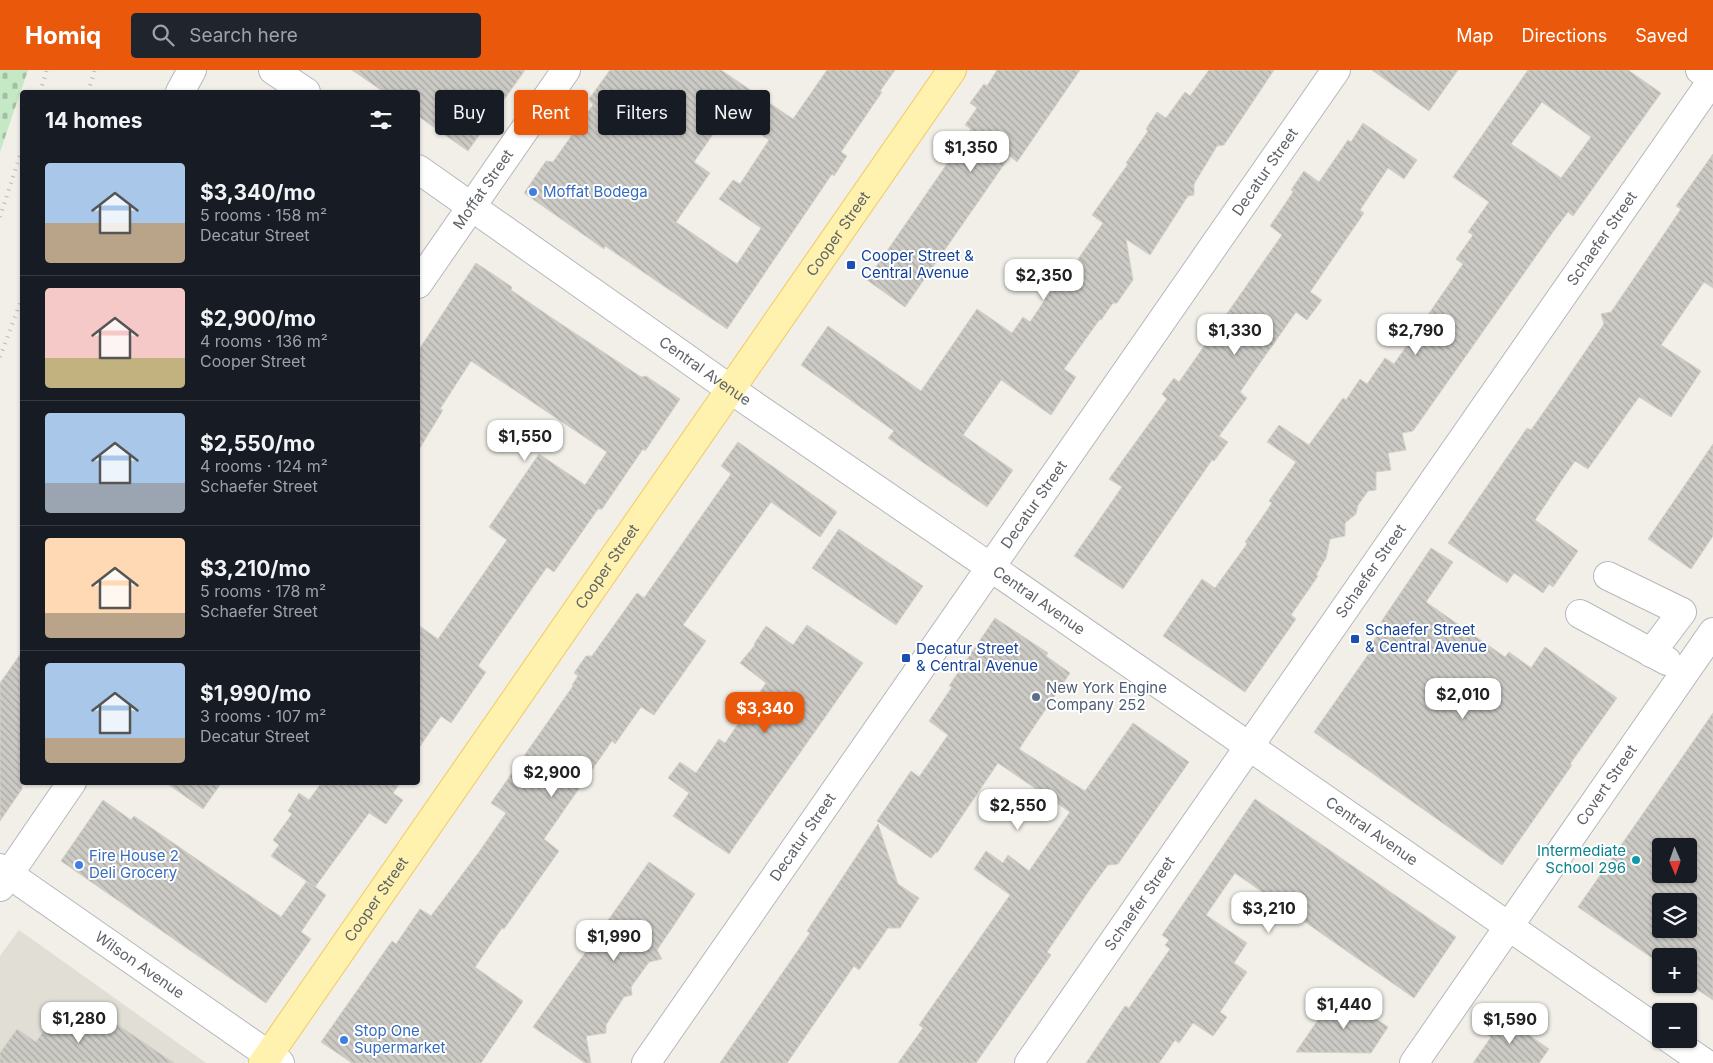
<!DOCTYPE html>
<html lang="en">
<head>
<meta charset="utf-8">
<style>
	body { margin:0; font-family:Inter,sans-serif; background:#20242c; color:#f1f3f6; height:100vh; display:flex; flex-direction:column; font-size:19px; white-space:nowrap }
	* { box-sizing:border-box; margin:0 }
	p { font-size:16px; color:#9ea1a6 }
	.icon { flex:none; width:28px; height:28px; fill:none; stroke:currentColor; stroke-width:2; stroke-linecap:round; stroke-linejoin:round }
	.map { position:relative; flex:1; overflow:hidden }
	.side { position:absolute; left:20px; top:20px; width:400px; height:695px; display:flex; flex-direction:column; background:#171b24; border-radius:5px; box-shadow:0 1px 4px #0004 }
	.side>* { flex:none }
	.hud { position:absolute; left:435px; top:20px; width:475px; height:45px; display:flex; gap:10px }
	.needle { width:32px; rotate:178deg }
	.tools { position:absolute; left:1652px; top:768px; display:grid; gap:10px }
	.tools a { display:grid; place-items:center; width:45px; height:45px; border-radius:5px; background:#171b24; box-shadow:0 1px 4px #0004; font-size:25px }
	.price { position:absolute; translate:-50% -42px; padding:0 11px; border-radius:10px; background:#fff; color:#222; font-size:16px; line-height:32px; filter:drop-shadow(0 1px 2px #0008) }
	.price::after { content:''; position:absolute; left:50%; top:30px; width:15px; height:11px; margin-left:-8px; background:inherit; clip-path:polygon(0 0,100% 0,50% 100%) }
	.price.selected { background:#ea580c; color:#fff }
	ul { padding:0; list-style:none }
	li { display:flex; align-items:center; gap:15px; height:125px; padding:0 25px }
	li+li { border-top:1px solid #363941 }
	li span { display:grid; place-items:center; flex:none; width:140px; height:100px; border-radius:5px; color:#555 }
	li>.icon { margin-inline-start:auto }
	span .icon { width:60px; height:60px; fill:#fffc; stroke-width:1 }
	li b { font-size:21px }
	h2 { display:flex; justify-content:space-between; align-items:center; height:60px; padding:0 25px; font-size:21px }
	.pill { padding:0 18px; border-radius:5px; background:#171b24; box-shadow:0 1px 4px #0004; font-size:18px; line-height:45px }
	.pill.selected { background:#ea580c; color:#fff }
	header { display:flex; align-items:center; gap:30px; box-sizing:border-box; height:70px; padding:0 25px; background:#ea580c; color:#fff }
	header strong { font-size:24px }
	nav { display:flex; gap:28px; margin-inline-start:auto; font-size:18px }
	.search { width:350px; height:45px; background:#20242c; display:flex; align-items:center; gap:12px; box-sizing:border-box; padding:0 18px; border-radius:5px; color:#9ea1a6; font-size:19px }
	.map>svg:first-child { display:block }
	.education { fill:#e1ded6 }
	.cemetery { fill:url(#cemetery-stones) }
	.building { fill:url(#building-back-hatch); stroke:#d6d1c6; fill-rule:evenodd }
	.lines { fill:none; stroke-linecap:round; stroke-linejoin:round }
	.minor-casing { stroke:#b5b8bc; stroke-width:30 }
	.major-casing { stroke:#f2c960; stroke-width:30 }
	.minor { stroke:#fff; stroke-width:28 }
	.major { stroke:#fff2af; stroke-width:28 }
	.rail { stroke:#b6b7b8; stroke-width:4; stroke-dasharray:1 6; stroke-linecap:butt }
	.shop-dot { fill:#3f7fe0; stroke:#fff; stroke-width:2 }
	.transit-dot { fill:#1a4fb4; stroke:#fff; stroke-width:2 }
	.service-dot { fill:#5c6f8a; stroke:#fff; stroke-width:2 }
	.culture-dot { fill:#0f9aa8; stroke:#fff; stroke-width:2 }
	.labels { text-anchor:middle; stroke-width:4; stroke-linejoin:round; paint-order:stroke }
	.street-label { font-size:15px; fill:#5f6368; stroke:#fff }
	.shop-label { font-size:15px; fill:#366cbe; stroke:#fff; text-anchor:start }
	.transit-label { font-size:15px; fill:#164399; stroke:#fff; text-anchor:start }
	.service-label { font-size:15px; fill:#4e5e75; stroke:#fff; text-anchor:start }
	.culture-label { font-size:15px; fill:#0d838f; stroke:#fff; text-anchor:end }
</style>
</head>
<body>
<header>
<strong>Homiq</strong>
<div class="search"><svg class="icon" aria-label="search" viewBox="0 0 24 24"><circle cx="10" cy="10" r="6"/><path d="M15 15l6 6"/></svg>Search here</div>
<nav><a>Map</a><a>Directions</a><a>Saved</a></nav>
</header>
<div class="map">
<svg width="1713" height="993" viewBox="0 0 1713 993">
	<defs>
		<pattern id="cemetery-stones" width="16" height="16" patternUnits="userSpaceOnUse" patternTransform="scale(1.25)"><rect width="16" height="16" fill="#c5e8c5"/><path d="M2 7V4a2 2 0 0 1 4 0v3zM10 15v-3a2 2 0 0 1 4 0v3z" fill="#a3c0a4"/></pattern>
		<pattern id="building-back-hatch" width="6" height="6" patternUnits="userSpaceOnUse" patternTransform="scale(1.25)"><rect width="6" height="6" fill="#cccac5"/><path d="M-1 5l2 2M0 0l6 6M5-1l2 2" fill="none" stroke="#a9a8a4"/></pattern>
	</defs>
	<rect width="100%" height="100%" fill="#f1efe8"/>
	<path class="education" d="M 19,860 L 206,993 L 0,993 L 0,886 Z"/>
	<path class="cemetery" d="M 0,0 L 28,0 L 0,82 Z"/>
	<path class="building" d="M 352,0 L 525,0 L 468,81 L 418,46 L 418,22 L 384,22 Z
		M 610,0 L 721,0 L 793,49 L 827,0 L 895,0 L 880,21 L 882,22 L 841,82 L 847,86 L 834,106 L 832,104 L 727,259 L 605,176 L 604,179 L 524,123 L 546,91 L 553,92 L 593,35 L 589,29 ZM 728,42 L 769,70 L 740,114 L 733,110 L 719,129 L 761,158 L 737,194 L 676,152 L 710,103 L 694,92 Z
		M 997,0 L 1080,0 L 1017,92 L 1010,86 L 905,237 L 867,210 L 971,59 L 965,55 L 977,38 L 970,33 L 984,14 L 987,16 Z
		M 1209,0 L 1274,0 L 1224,75 L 1217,76 L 1194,114 L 1194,125 L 1188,126 L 1150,185 L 1126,169 L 1133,210 L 1117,233 L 1113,233 L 1101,250 L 1100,249 L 1064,299 L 1076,307 L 1051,345 L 1001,310 L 963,365 L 1013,400 L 987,437 L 888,368 L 894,361 L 801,295 L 828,256 L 921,321 L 977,239 L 1012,263 L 1023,247 L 1030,252 L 1065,200 L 1069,202 L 1103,153 L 1092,145 L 1128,94 L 1126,93 L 1148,61 L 1146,59 L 1157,42 L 1166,48 L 1185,22 L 1190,26 Z
		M 1372,0 L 1458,0 L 1429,41 Z
		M 1528,0 L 1628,0 L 1661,23 L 1573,146 L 1568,142 L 1553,162 L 1413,361 L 1402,363 L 1406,380 L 1388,383 L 1391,400 L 1376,402 L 1376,420 L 1368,421 L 1358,435 L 1356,444 L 1345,453 L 1345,466 L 1330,469 L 1326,488 L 1316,505 L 1318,506 L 1291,545 L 1296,549 L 1245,622 L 1163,566 L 1202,509 L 1215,518 L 1247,474 L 1245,472 L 1272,433 L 1269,431 L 1296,392 L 1267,372 L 1279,355 L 1309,375 L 1343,328 L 1346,330 L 1360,309 L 1367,314 L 1385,288 L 1394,294 L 1463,194 L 1456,189 L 1473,165 L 1468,162 L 1489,132 L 1453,107 ZM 1542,32 L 1591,67 L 1561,108 L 1511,74 Z
		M 1363,53 L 1417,90 L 1404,109 L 1388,98 L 1360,140 L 1364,143 L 1310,222 L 1322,230 L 1307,250 L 1296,242 L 1253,303 L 1240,322 L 1247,328 L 1219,366 L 1228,372 L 1214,391 L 1212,390 L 1123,519 L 1074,486 L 1122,417 L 1109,409 L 1167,329 L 1162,324 L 1174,308 L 1179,312 L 1282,165 L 1270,156 L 1293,122 L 1291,120 L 1304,101 L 1319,112 L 1348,70 L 1351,72 Z
		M 1713,84 L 1713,218 L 1704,212 L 1661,275 L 1701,301 L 1671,347 L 1639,327 L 1588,399 L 1575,391 L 1561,411 L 1535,450 L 1578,481 L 1553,517 L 1549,514 L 1543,523 L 1514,503 L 1507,513 L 1448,473 L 1527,358 L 1531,360 L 1557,323 L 1604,254 L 1601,244 L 1611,242 L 1681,139 L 1676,136 Z
		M 476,193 L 512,217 L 511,220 L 549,246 L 641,307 L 646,306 L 680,329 L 645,381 L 643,379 L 602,439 L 598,439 L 554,502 L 547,497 L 478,596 L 486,602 L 451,653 L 441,646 L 418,679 L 418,555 L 438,569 L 507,470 L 489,457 L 539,384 L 585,415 L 607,382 L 471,291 L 440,339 L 443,340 L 418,381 L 418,281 Z
		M 738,372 L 837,442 L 820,467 L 771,432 L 683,555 L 706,571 L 654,645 L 641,637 L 615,674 L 612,671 L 544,769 L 559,781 L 504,859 L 502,858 L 475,897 L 523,931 L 481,993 L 352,993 L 321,972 L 392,871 L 396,874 L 420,839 L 431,846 L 479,782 L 506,743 L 491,733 L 573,616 L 572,615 L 578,606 L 574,603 L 581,593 L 586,586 L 592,586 L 637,523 L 644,528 L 731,404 L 721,396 Z
		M 1713,374 L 1713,466 L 1691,499 L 1648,469 Z
		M 839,459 L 923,516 L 896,555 L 812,498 Z
		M 1431,478 L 1453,492 L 1426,532 L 1505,587 L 1509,582 L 1531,598 L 1545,577 L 1617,628 L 1570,694 L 1572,695 L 1502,795 L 1314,662 L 1370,582 L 1367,580 L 1385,555 L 1381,552 Z
		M 995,548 L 1048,583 L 1046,586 L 1070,603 L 1019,679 L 1085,721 L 1133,653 L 1189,692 L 1118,794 L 1108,795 L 1088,822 L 1047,882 L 1051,885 L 976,993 L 898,993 L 923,958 L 919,955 L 1010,825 L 974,799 L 986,781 L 1003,793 L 1008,785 L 1029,801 L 1070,742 L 998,693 L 937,783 L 936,782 L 931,788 L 877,751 L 911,701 L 919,707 L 948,665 L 929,651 L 952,617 L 949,616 Z
		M 807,555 L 863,593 L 729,784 L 673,746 L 689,723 L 668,708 L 680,692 L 696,703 L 719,669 L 725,673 L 766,613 L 740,593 L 755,575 L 754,574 L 766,556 L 793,575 Z
		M 22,582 L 22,719 L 0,751 L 0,613 Z
		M 1713,643 L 1713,930 L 1689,914 L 1689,886 L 1661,886 L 1661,894 L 1578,837 ZM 1661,776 L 1689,776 L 1689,804 L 1661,804 ZM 1661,831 L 1689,831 L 1689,859 L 1661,859 Z
		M 165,712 L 222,712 L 203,739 Z
		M 322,712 L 401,712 L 393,723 L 403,730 L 386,754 L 369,743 L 315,817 L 271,786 L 279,775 L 273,770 L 292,744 L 288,741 L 299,723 L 309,730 Z
		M 1255,729 L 1456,867 L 1414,928 L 1235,803 L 1206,845 L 1247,873 L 1234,893 L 1247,902 L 1220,942 L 1227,947 L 1213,966 L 1193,953 L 1179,973 L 1175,970 L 1159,993 L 1086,993 L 1125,936 L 1129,938 L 1170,879 L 1165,875 L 1169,870 L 1162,865 Z
		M 103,730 L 131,750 L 134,746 L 281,847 L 307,811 L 326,825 L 301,862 L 311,869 L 266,933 L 61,791 Z
		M 878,754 L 898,814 L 919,828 L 900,858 L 888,858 L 859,900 L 854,896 L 787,993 L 720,993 L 810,863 L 807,861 Z
		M 649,792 L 695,824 L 657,880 L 662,889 L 649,892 L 631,917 L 632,925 L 624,927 L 606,955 L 606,963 L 586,966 L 591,993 L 585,993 L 533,957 Z
		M 1337,922 L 1388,957 L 1371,983 L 1296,982 Z
		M 62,935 L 96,959 L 105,946 L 174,993 L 0,993 L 0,983 L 17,959 L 36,972 Z
		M 1499,944 L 1549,979 L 1539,993 L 1473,993 L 1491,967 L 1485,963 Z"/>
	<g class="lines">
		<g class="minor-casing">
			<g id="minor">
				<path d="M 273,0 L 306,22"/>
				<path d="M 180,22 L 192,0"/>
				<path id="s1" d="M 418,99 L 730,319 L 1015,514 L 1661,962"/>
				<path id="s2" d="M 418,214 L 566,0"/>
				<path d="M 1608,506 L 1682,542 L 1651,583"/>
				<path d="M 1580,544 L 1667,591"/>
				<path id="s3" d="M 0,798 L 280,993"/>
				<path d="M 0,817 L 72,712"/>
				<path d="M 1670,969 L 1705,993"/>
				<path id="s4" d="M 646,993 L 1336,0"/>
				<path id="s5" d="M 1029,993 L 1713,9 L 1700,0"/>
				<path id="s6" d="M 1414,993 L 1713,562"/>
			</g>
		</g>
		<g class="major-casing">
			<g id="major">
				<path id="s7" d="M 263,993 L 952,0"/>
			</g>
		</g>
		<use href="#minor" class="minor"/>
		<use href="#major" class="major"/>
		<path class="rail" d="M 40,22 L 47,0
			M 88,22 L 95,0
			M 0,147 L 22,79
			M 0,287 L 22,228"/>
	</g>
	<g class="shop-dot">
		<circle cx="533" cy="122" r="5"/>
		<circle cx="79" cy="795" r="5"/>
		<circle cx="344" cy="970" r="5"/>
	</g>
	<g class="transit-dot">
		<rect x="846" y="190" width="10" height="10" rx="2.5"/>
		<rect x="1350" y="564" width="10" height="10" rx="2.5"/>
		<rect x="901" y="583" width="10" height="10" rx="2.5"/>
	</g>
	<circle class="service-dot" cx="1036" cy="627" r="5"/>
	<circle class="culture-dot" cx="1636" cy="790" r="5"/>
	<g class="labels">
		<g class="street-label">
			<text dy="5" stroke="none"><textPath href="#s4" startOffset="1085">Decatur Street</textPath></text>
			<text dy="5" stroke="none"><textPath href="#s2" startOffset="115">Moffat Street</textPath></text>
			<text dy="5" stroke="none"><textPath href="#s7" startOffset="1009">Cooper Street</textPath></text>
			<text dy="5" stroke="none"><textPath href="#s5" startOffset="1004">Schaefer Street</textPath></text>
			<text dy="5" stroke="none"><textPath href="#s1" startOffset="351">Central Avenue</textPath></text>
			<text dy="5" stroke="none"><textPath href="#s4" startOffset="680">Decatur Street</textPath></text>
			<text dy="5" stroke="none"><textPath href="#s7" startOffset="604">Cooper Street</textPath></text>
			<text dy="5" stroke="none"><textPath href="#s5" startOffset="599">Schaefer Street</textPath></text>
			<text dy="5" stroke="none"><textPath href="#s1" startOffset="756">Central Avenue</textPath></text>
			<text dy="5" stroke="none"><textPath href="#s6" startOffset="338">Covert Street</textPath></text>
			<text dy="5" stroke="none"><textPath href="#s1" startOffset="1161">Central Avenue</textPath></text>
			<text dy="5" stroke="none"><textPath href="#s4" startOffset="275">Decatur Street</textPath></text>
			<text dy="5" stroke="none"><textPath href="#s7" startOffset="199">Cooper Street</textPath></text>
			<text dy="5" stroke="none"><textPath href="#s5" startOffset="194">Schaefer Street</textPath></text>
			<text dy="5" stroke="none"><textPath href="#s3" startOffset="170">Wilson Avenue</textPath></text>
		</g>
		<g class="shop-label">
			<text x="543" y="127">Moffat Bodega</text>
			<text x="89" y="791">Fire House 2<tspan x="89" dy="17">Deli Grocery</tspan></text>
			<text x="354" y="966">Stop One<tspan x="354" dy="17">Supermarket</tspan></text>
		</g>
		<g class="transit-label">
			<text x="861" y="191">Cooper Street &amp;<tspan x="861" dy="17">Central Avenue</tspan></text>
			<text x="1365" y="565">Schaefer Street<tspan x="1365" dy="17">&amp; Central Avenue</tspan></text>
			<text x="916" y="584">Decatur Street<tspan x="916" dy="17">&amp; Central Avenue</tspan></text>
		</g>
		<g class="service-label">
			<text x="1046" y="623">New York Engine<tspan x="1046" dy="17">Company 252</tspan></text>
		</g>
		<g class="culture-label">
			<text x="1626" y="786">Intermediate<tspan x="1626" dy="17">School 296</tspan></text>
		</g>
	</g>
</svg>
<div class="tools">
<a><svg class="needle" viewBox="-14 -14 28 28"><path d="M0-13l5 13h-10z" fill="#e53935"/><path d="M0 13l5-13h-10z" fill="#9ea1a6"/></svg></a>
<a><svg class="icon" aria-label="layers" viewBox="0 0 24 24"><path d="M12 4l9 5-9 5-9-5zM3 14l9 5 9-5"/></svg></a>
<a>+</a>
<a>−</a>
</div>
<b class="price" style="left:971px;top:103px">$1,350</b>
<b class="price" style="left:1044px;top:231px">$2,350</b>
<b class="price" style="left:1235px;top:286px">$1,330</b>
<b class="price" style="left:1416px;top:286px">$2,790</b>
<b class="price" style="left:525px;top:392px">$1,550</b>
<b class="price" style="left:1463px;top:650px">$2,010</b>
<b class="price selected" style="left:765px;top:664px">$3,340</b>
<b class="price" style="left:552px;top:728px">$2,900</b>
<b class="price" style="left:1018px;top:761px">$2,550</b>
<b class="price" style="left:1269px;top:864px">$3,210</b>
<b class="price" style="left:614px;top:892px">$1,990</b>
<b class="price" style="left:1344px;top:960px">$1,440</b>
<b class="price" style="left:79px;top:974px">$1,280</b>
<b class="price" style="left:1510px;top:975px">$1,590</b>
<div class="hud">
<a class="pill">Buy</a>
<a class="pill selected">Rent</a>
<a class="pill">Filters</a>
<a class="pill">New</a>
</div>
<section class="side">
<h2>14 homes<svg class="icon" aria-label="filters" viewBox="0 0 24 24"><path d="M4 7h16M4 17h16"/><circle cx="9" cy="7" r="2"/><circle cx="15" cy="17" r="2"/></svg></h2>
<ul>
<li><span style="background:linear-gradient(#a9c7e8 60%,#b9a48a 0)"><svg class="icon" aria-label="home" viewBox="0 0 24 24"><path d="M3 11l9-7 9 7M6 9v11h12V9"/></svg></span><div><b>$3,340/mo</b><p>5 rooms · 158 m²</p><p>Decatur Street</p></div></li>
<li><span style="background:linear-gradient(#f6c9c9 70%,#c2b280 0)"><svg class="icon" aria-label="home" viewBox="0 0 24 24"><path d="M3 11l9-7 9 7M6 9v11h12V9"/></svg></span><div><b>$2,900/mo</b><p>4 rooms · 136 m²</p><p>Cooper Street</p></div></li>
<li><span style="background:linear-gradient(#a9c7e8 70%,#9aa5b1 0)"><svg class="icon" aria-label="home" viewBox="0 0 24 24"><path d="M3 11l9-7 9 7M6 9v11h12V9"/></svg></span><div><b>$2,550/mo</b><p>4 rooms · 124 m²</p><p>Schaefer Street</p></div></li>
<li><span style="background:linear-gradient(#ffd9b3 75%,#b9a48a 0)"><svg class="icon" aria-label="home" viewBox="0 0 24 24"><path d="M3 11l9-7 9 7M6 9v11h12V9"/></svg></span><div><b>$3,210/mo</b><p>5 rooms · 178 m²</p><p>Schaefer Street</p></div></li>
<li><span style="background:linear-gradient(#a9c7e8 75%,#b9a48a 0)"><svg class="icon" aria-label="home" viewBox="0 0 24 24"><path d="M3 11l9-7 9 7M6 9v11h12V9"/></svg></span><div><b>$1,990/mo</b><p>3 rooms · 107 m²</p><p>Decatur Street</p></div></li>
</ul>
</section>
</div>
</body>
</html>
